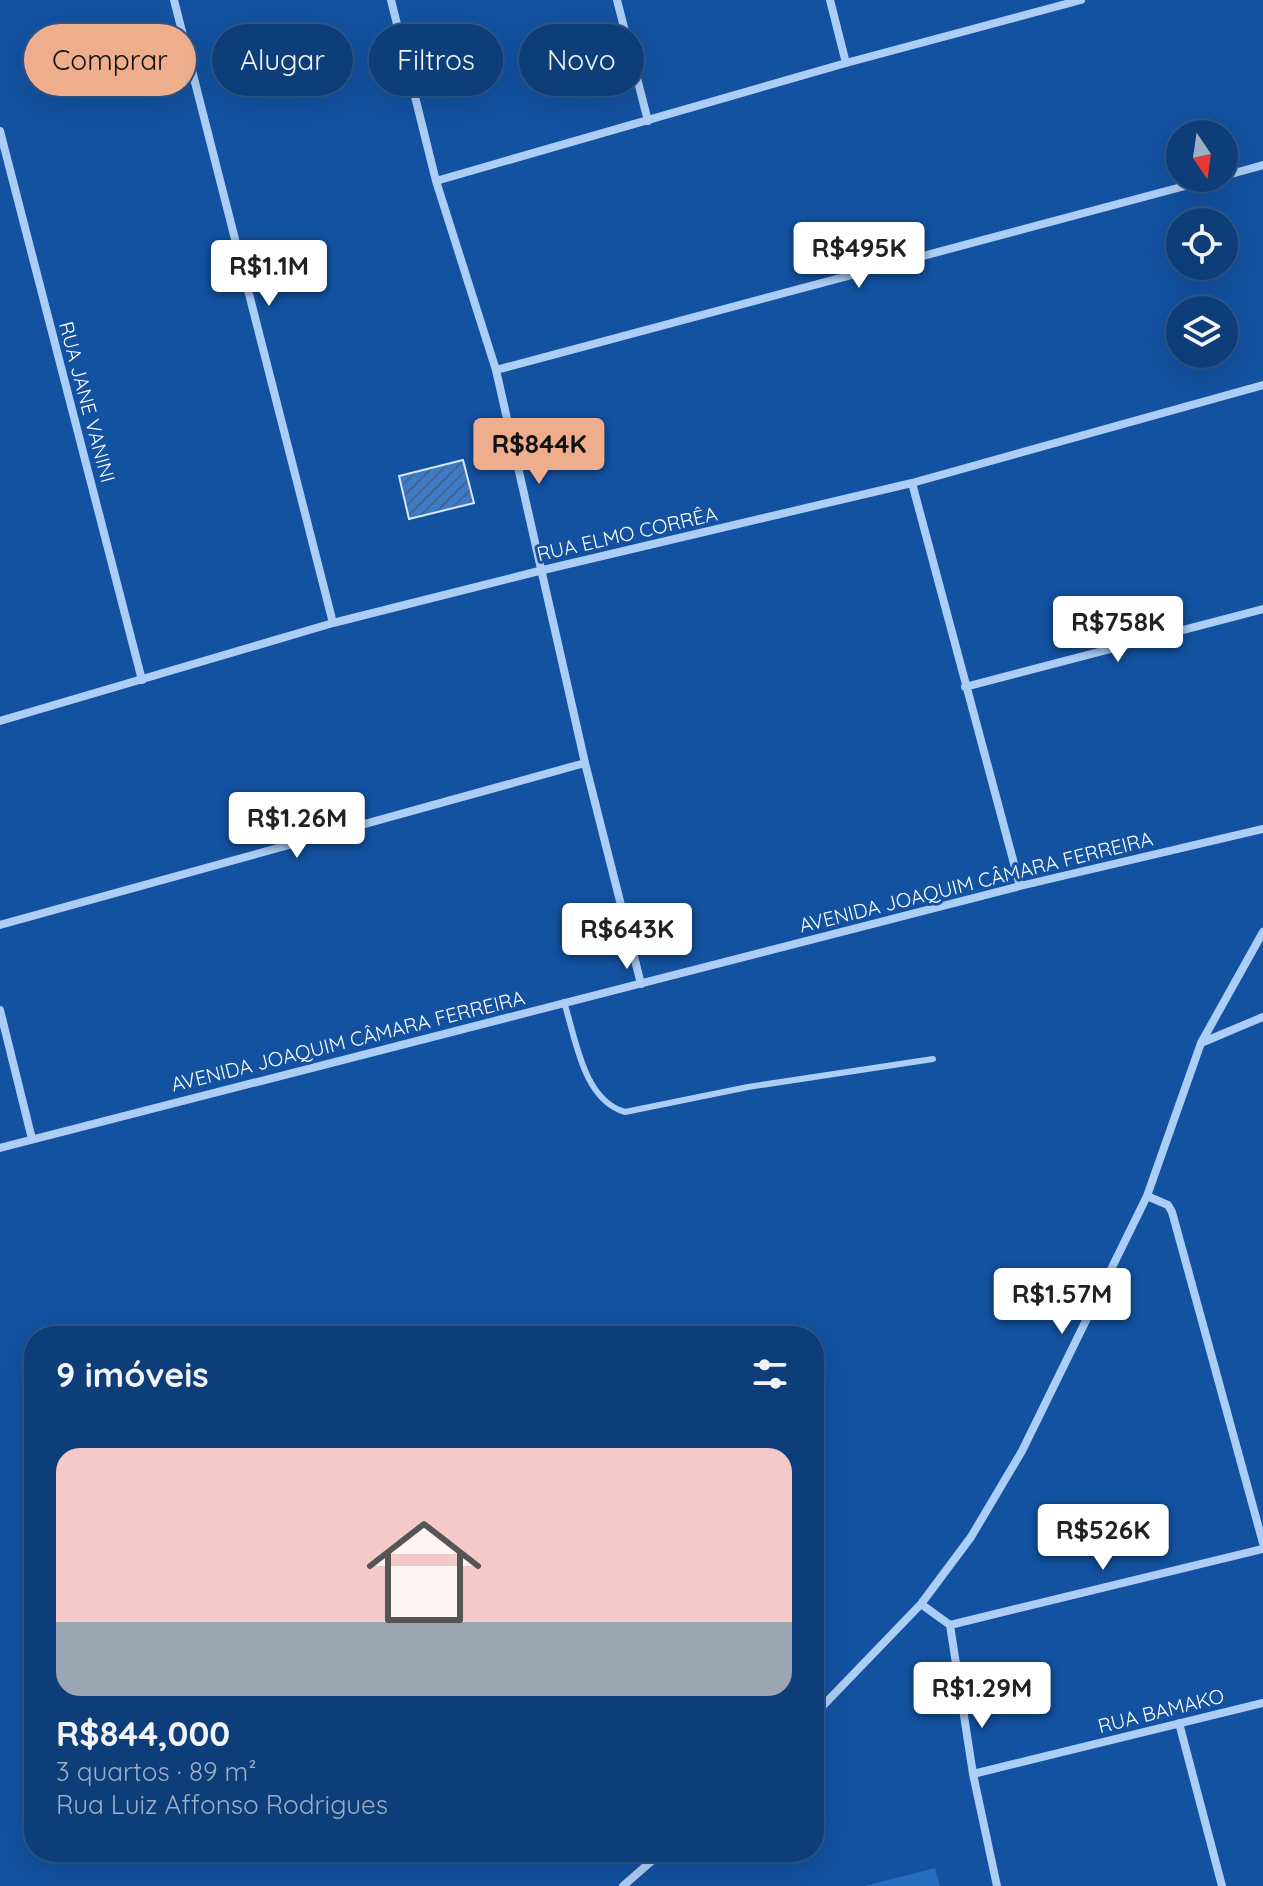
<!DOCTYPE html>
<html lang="pt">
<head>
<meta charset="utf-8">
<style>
	body { margin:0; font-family:Quicksand,sans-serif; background:#1c4980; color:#f1f3f6; height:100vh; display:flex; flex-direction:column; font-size:30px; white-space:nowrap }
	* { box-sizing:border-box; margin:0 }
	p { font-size:26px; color:#9baec6 }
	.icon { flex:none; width:44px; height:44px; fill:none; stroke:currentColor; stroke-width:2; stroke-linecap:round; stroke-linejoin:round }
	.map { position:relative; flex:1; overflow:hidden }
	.drawer { position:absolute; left:24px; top:1326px; width:800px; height:536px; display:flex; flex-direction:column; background:#0e3e79; border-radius:32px; box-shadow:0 8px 32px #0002,0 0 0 2px #2e578a }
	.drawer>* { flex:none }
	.hud { position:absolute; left:24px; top:24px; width:800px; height:72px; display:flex; gap:16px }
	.needle { width:52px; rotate:167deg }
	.controls { position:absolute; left:1166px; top:120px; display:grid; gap:16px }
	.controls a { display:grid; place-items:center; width:72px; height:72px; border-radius:50%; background:#0e3e79; box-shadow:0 8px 32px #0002,0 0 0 2px #2e578a; font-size:40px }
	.price { position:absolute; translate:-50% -68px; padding:0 18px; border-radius:8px; background:#fff; color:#222; font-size:26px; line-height:52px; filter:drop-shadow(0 2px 4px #0008) }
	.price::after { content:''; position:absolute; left:50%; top:48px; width:24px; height:18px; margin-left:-12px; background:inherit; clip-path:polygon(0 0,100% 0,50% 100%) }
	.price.selected { background:#eead8d; color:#111 }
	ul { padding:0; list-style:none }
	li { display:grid; align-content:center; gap:16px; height:424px; padding:0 32px }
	li span { display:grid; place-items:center; height:248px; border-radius:24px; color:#555 }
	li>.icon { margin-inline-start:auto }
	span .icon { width:144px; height:144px; fill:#fffc; stroke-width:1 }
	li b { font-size:34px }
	h2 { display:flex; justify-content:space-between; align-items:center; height:96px; padding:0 32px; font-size:34px }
	.chip { padding:0 28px; border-radius:36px; background:#0e3e79; box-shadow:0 8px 32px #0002,0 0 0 2px #2e578a; font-size:28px; line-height:72px }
	.chip.selected { background:#eead8d; color:#111 }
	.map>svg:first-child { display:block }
	.pitch { fill:#266cbf }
	.building { fill:url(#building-hatch); stroke:#d5e8fe; stroke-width:2 }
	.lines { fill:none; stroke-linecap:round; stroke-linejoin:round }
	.service { stroke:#accdf5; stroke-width:6 }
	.minor { stroke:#accdf5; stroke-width:8 }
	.labels { text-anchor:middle; stroke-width:6; stroke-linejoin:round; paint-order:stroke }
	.street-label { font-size:20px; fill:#fff; stroke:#1352a1 }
</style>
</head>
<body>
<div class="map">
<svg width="1263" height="1886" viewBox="0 0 1263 1886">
	<defs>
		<pattern id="building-hatch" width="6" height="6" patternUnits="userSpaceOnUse" patternTransform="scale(2)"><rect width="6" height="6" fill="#3c7bc8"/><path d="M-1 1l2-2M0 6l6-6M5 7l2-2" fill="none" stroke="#436690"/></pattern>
	</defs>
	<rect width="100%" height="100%" fill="#1352a1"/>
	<path class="pitch" d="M 935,1868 L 940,1886 L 865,1886 Z"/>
	<path class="building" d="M 463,460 L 474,503 L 409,519 L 399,476 Z"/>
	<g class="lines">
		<path class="service" d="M 564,1002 C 576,1039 583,1100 625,1112 L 748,1087 L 933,1059"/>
		<path class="minor" d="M 174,0 L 333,623
			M 391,0 L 436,181 L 496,370 L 585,763 L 641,984
			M 617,0 L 648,121
			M 830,0 L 846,63
			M 0,131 L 142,680
			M 1224,176 L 1263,165
			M 436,181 L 846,63 L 1081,0
			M 496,370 L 1215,178
			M 912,483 L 1020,886
			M 965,687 L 1263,609
			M 0,721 L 333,623 L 543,570 L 912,483 L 1263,385
			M 0,925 L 585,763
			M 0,1010 L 32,1139
			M 1201,1043 L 1263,1017
			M 0,1148 L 1020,886 L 1263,829
			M 1147,1196 L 1168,1205 L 1172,1212 L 1263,1543
			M 921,1604 L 950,1625 L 973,1774 L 997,1886
			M 950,1625 L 1263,1549
			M 814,1715 L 921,1604 L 971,1537 L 1022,1451 L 1147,1196 L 1201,1043 L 1263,932
			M 1179,1723 L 1222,1886
			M 973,1774 L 1263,1703
			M 623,1886 L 662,1852"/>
	</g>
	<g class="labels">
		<g class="street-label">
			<text transform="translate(87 402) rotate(75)" y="7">RUA JANE VANINI</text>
			<text transform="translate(627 534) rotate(-13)" y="7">RUA ELMO CORRÊA</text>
			<text transform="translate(976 882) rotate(-14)" y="7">AVENIDA JOAQUIM CÂMARA FERREIRA</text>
			<text transform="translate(348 1041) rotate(-14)" y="7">AVENIDA JOAQUIM CÂMARA FERREIRA</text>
			<text transform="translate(1161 1711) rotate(-14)" y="7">RUA BAMAKO</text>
		</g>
	</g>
</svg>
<div class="controls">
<a><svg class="needle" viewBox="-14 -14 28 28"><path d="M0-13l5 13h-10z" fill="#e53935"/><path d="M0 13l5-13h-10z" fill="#9baec6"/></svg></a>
<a><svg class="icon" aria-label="locate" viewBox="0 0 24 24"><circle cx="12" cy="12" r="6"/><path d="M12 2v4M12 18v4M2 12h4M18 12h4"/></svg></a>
<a><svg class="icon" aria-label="layers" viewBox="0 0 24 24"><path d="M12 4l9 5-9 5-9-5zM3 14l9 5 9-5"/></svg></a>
</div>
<b class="price" style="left:859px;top:290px">R$495K</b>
<b class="price" style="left:269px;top:308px">R$1.1M</b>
<b class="price selected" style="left:539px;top:486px">R$844K</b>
<b class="price" style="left:1118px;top:664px">R$758K</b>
<b class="price" style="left:297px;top:860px">R$1.26M</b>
<b class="price" style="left:627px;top:971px">R$643K</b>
<b class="price" style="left:1062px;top:1336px">R$1.57M</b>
<b class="price" style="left:1103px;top:1572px">R$526K</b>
<b class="price" style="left:982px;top:1730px">R$1.29M</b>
<div class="hud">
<a class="chip selected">Comprar</a>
<a class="chip">Alugar</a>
<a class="chip">Filtros</a>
<a class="chip">Novo</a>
</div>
<section class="drawer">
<h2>9 imóveis<svg class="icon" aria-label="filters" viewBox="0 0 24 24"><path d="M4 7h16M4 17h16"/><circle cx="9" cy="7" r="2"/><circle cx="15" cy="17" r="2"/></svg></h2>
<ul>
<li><span style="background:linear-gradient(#f6c9c9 70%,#9aa5b1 0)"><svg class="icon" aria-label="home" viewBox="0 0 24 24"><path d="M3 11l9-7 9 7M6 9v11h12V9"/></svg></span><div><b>R$844,000</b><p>3 quartos · 89 m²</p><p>Rua Luiz Affonso Rodrigues</p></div></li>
</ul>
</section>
</div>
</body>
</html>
